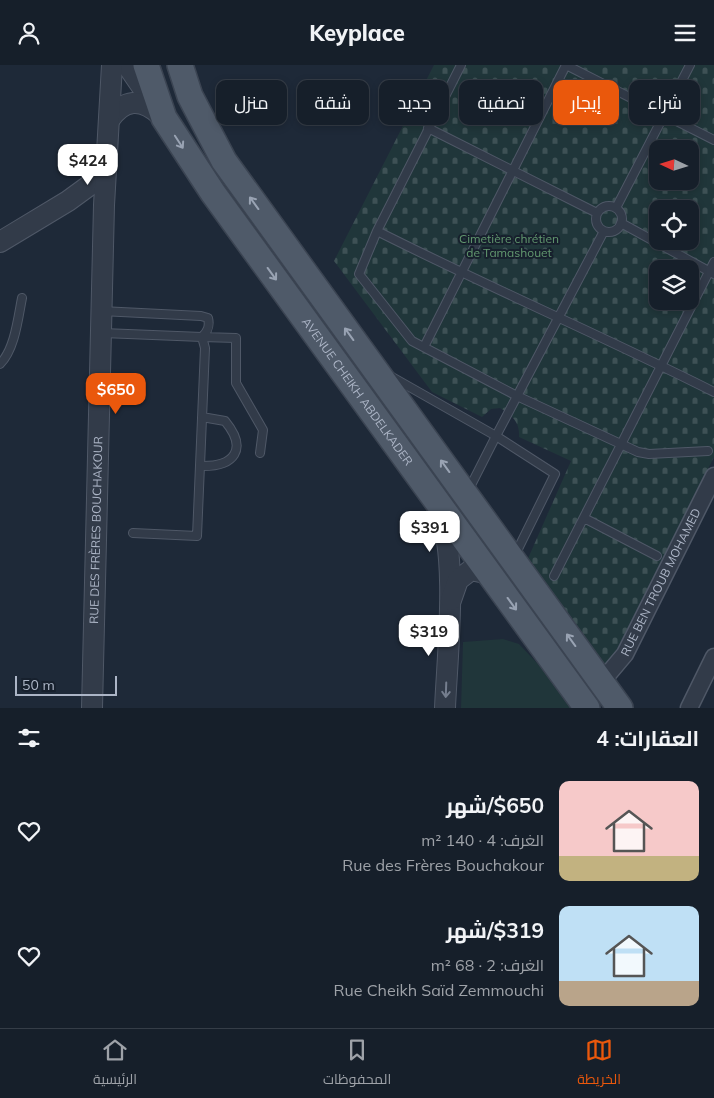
<!DOCTYPE html>
<html lang="ar">
<head>
<meta charset="utf-8">
<style>
	body { margin:0; font-family:Mulish,Cairo,sans-serif; background:#1f2732; color:#f1f3f6; direction:rtl; height:100vh; display:flex; flex-direction:column; font-size:19px; white-space:nowrap }
	* { box-sizing:border-box; margin:0 }
	p { font-size:16px; color:#9ea2a8 }
	.icon { flex:none; width:28px; height:28px; fill:none; stroke:currentColor; stroke-width:2; stroke-linecap:round; stroke-linejoin:round }
	.map { position:relative; height:643px; overflow:hidden; direction:ltr }
	.side { display:flex; flex-direction:column; background:#161f2a; flex:1 }
	.side>* { flex:none }
	.top-card { position:absolute; left:15px; top:15px; width:685px; height:45px; direction:rtl; display:flex; gap:10px }
	.needle { width:32px; rotate:274deg }
	.controls { position:absolute; left:649px; top:75px; display:grid; gap:10px }
	.controls a { display:grid; place-items:center; width:50px; height:50px; border-radius:10px; background:#161f2a; box-shadow:0 2px 8px #0003,0 0 0 1px #353d47; font-size:25px }
	.scale { position:absolute; left:15px; bottom:12px; width:102px; box-sizing:border-box; padding-left:5px; border:2px solid #acb5c6; border-top:0; font-size:14px; line-height:18px; white-space:nowrap; color:#acb5c6; -webkit-text-stroke:4px #17202d; paint-order:stroke }
	.price { position:absolute; translate:-50% -42px; padding:0 11px; border-radius:10px; background:#fff; color:#222; font-size:16px; line-height:32px; filter:drop-shadow(0 1px 2px #0008) }
	.price::after { content:''; position:absolute; left:50%; top:30px; width:15px; height:11px; margin-left:-8px; background:inherit; clip-path:polygon(0 0,100% 0,50% 100%) }
	.price.on { background:#ea580c; color:#fff }
	ul { padding:0; list-style:none }
	li { display:flex; align-items:center; gap:15px; height:125px; padding:0 15px }
	li span { display:grid; place-items:center; flex:none; width:140px; height:100px; border-radius:10px; color:#555 }
	li>.icon { margin-inline-start:auto }
	span .icon { width:60px; height:60px; fill:#fffc; stroke-width:1 }
	li b { font-size:21px }
	h2 { display:flex; justify-content:space-between; align-items:center; height:60px; padding:0 15px; font-size:21px }
	.chip { padding:0 18px; border-radius:10px; background:#161f2a; box-shadow:0 2px 8px #0003,0 0 0 1px #353d47; font-size:18px; line-height:45px }
	.chip.on { background:#ea580c; color:#fff }
	header { display:flex; justify-content:space-between; align-items:center; height:65px; padding:0 15px; background:#161f2a; font-size:22px; font-weight:800 }
	.tabs { display:flex; justify-content:space-around; align-items:center; height:70px; border-top:1px solid #353d47; background:#161f2a; font-size:14px; color:#9ea2a8 }
	.tabs a { display:grid; justify-items:center; gap:2px }
	.tabs .on { color:#ea580c }
	.map>svg:first-child { display:block }
	.cemetery { fill:url(#cemetery-stones); fill-rule:evenodd }
	.park { fill:#20363a }
	.lines { fill:none; stroke-linecap:round; stroke-linejoin:round }
	.service-casing { stroke:#4f5867; stroke-width:10 }
	.minor-casing { stroke:#4f5867; stroke-width:19 }
	.tertiary-casing { stroke:#4f5867; stroke-width:22 }
	.primary-casing { stroke:#3b4452; stroke-width:28 }
	.service { stroke:#323b49; stroke-width:8 }
	.minor { stroke:#323b49; stroke-width:16 }
	.tertiary { stroke:#323b49; stroke-width:20 }
	.primary { stroke:#4f5a69; stroke-width:25 }
	.oneway { stroke:#99a3b3 }
	.oneway2 { stroke:#757e8e }
	.labels { text-anchor:middle; stroke-width:4; stroke-linejoin:round; paint-order:stroke }
	.park-label { font-size:12px; fill:#62986f; stroke:#17202d }
	.street-label { font-size:12px; fill:#acb5c6; stroke:#17202d }
</style>
</head>
<body>
<header><svg class="icon" aria-label="menu" viewBox="0 0 24 24"><path d="M4 6h16M4 12h16M4 18h16"/></svg>Keyplace<svg class="icon" aria-label="person" viewBox="0 0 24 24"><circle cx="12" cy="8" r="4"/><path d="M4 21q1-7 8-7t8 7"/></svg></header>
<div class="map">
<svg width="714" height="643" viewBox="0 0 714 643">
	<defs>
		<pattern id="cemetery-stones" width="16" height="16" patternUnits="userSpaceOnUse" patternTransform="scale(1.25)"><rect width="16" height="16" fill="#20363a"/><path d="M2 7V4a2 2 0 0 1 4 0v3zM10 15v-3a2 2 0 0 1 4 0v3z" fill="#3e5155"/></pattern>
	</defs>
	<rect width="100%" height="100%" fill="#1e2938"/>
	<path class="cemetery" d="M 434,0 L 714,0 L 714,392 L 609,600 L 601,598 L 526,498 L 571,396 L 519,372 C 520,357 512,350 500,343 L 491,344 L 482,352 L 432,327 L 334,196 ZM 658,84 L 690,84 L 690,116 L 658,116 ZM 658,144 L 690,144 L 690,176 L 658,176 ZM 658,204 L 690,204 L 690,236 L 658,236 Z"/>
	<path class="park" d="M 503,574 L 519,579 L 538,599 L 570,643 L 461,643 L 463,577 Z"/>
	<g class="lines">
		<g class="service-casing">
			<path id="service" d="M 461,0 L 377,166 L 359,209 L 412,276 L 517,331 L 638,387 L 649,389 L 708,386
				M 566,0 L 714,75
				M 428,63 L 597,148
				M596 154a13 13 0 1 1 26 0a13 13 0 1 1-26 0Z
				M 616,143 L 690,0
				M 621,158 L 714,209
				M 377,166 C 488,222 603,271 714,327
				M 101,246 L 201,251 L 208,253 C 210,261 208,266 202,272 L 103,268
				M 424,282 L 566,0
				M 0,299 C 15,284 18,253 22,233
				M 392,312 L 496,371 L 468,426
				M 200,401 C 235,402 248,384 225,356 L 202,352
				M 584,453 L 657,491
				M 133,468 L 197,471 L 205,283 L 202,272 L 236,273 L 236,318 L 263,365 L 260,388
				M 514,492 L 555,409 L 496,371 L 604,166
				M 554,511 L 714,197"/>
		</g>
		<g class="minor-casing">
			<g id="minor">
				<path id="s1" d="M 594,608 L 609,608 L 625,589 L 714,411"/>
				<path d="M 689,643 L 714,592"/>
			</g>
		</g>
		<g class="tertiary-casing">
			<g id="tertiary">
				<path d="M 127,0 L 157,44"/>
				<path d="M 110,54 C 124,34 141,33 159,49"/>
				<path d="M 0,177 L 68,136 L 105,109"/>
				<path d="M 438,444 C 459,487 447,593 445,643"/>
				<path d="M 451,535 L 458,515 L 471,505 L 485,508 L 496,516"/>
				<path id="s2" d="M 92,643 L 104,140 L 112,0"/>
			</g>
		</g>
		<g class="primary-casing">
			<g id="primary">
				<path id="s3" d="M 146,0 L 164,53 L 213,128 L 587,643"/>
				<path d="M 180,0 L 190,31 L 224,96 L 620,643"/>
			</g>
		</g>
		<use href="#service" class="service"/>
		<use href="#minor" class="minor"/>
		<use href="#tertiary" class="tertiary"/>
		<use href="#primary" class="primary"/>
	</g>
	<defs><path id="oneway-shaft" d="M-6 0H5M1.5-3L5.5 0L1.5 3" fill="none" stroke-width="1.6" stroke-linecap="round" stroke-linejoin="round" transform="scale(1.25)"/></defs>
	<g class="oneway">
		<use href="#oneway-shaft" transform="translate(179 77) rotate(57)"/>
		<use href="#oneway-shaft" transform="translate(254 138) rotate(-126)"/>
		<use href="#oneway-shaft" transform="translate(272 209) rotate(54)"/>
		<use href="#oneway-shaft" transform="translate(349 269) rotate(-126)"/>
		<use href="#oneway-shaft" transform="translate(445 401) rotate(-126)"/>
		<use href="#oneway-shaft" transform="translate(512 539) rotate(54)"/>
		<use href="#oneway-shaft" transform="translate(571 575) rotate(-126)"/>
	</g>
	<use class="oneway2" href="#oneway-shaft" transform="translate(446 625) rotate(92)"/>
	<g class="labels">
		<g class="park-label">
			<text x="509" y="178">Cimetière chrétien<tspan x="509" dy="14">de Tamashouet</tspan></text>
		</g>
		<g class="street-label">
			<text dy="4" stroke="none"><textPath href="#s3" startOffset="391">AVENUE CHEIKH ABDELKADER</textPath></text>
			<text dy="4" stroke="none"><textPath href="#s2" startOffset="178">RUE DES FRÈRES BOUCHAKOUR</textPath></text>
			<text dy="4" stroke="none"><textPath href="#s1" startOffset="120">RUE BEN TROUB MOHAMED</textPath></text>
		</g>
	</g>
</svg>
<div class="controls">
<a><svg class="needle" viewBox="-14 -14 28 28"><path d="M0-13l5 13h-10z" fill="#e53935"/><path d="M0 13l5-13h-10z" fill="#9ea2a8"/></svg></a>
<a><svg class="icon" aria-label="locate" viewBox="0 0 24 24"><circle cx="12" cy="12" r="6"/><path d="M12 2v4M12 18v4M2 12h4M18 12h4"/></svg></a>
<a><svg class="icon" aria-label="layers" viewBox="0 0 24 24"><path d="M12 4l9 5-9 5-9-5zM3 14l9 5 9-5"/></svg></a>
</div>
<div class="scale">50 m</div>
<b class="price" style="left:88px;top:121px">$424</b>
<b class="price on" style="left:116px;top:350px">$650</b>
<b class="price" style="left:430px;top:488px">$391</b>
<b class="price" style="left:429px;top:592px">$319</b>
<div class="top-card">
<a class="chip">شراء</a>
<a class="chip on">إيجار</a>
<a class="chip">تصفية</a>
<a class="chip">جديد</a>
<a class="chip">شقة</a>
<a class="chip">منزل</a>
</div>
</div>
<section class="side">
<h2>العقارات: 4<svg class="icon" aria-label="filters" viewBox="0 0 24 24"><path d="M4 7h16M4 17h16"/><circle cx="9" cy="7" r="2"/><circle cx="15" cy="17" r="2"/></svg></h2>
<ul>
<li><span style="background:linear-gradient(#f6c9c9 75%,#c2b280 0)"><svg class="icon" aria-label="home" viewBox="0 0 24 24"><path d="M3 11l9-7 9 7M6 9v11h12V9"/></svg></span><div><b>$650/شهر</b><p>الغرف: 4 · 140 m²</p><p>Rue des Frères Bouchakour</p></div><svg class="icon" aria-label="heart" viewBox="0 0 24 24"><path d="M12 20l-8-8c-3-5 5-10 8-4 3-6 11-1 8 4z"/></svg></li>
<li><span style="background:linear-gradient(#bfe0f5 75%,#b9a48a 0)"><svg class="icon" aria-label="home" viewBox="0 0 24 24"><path d="M3 11l9-7 9 7M6 9v11h12V9"/></svg></span><div><b>$319/شهر</b><p>الغرف: 2 · 68 m²</p><p>Rue Cheikh Saïd Zemmouchi</p></div><svg class="icon" aria-label="heart" viewBox="0 0 24 24"><path d="M12 20l-8-8c-3-5 5-10 8-4 3-6 11-1 8 4z"/></svg></li>
</ul>
</section>
<nav class="tabs">
<a class="on"><svg class="icon" aria-label="map" viewBox="0 0 24 24"><path d="M3 6l6-2 6 2 6-2v14l-6 2-6-2-6 2zM9 4v14M15 6v14"/></svg>الخريطة</a>
<a><svg class="icon" aria-label="saved" viewBox="0 0 24 24"><path d="M7 4h10v16l-5-4-5 4z"/></svg>المحفوظات</a>
<a><svg class="icon" aria-label="home" viewBox="0 0 24 24"><path d="M3 11l9-7 9 7M6 9v11h12V9"/></svg>الرئيسية</a>
</nav>
</body>
</html>
